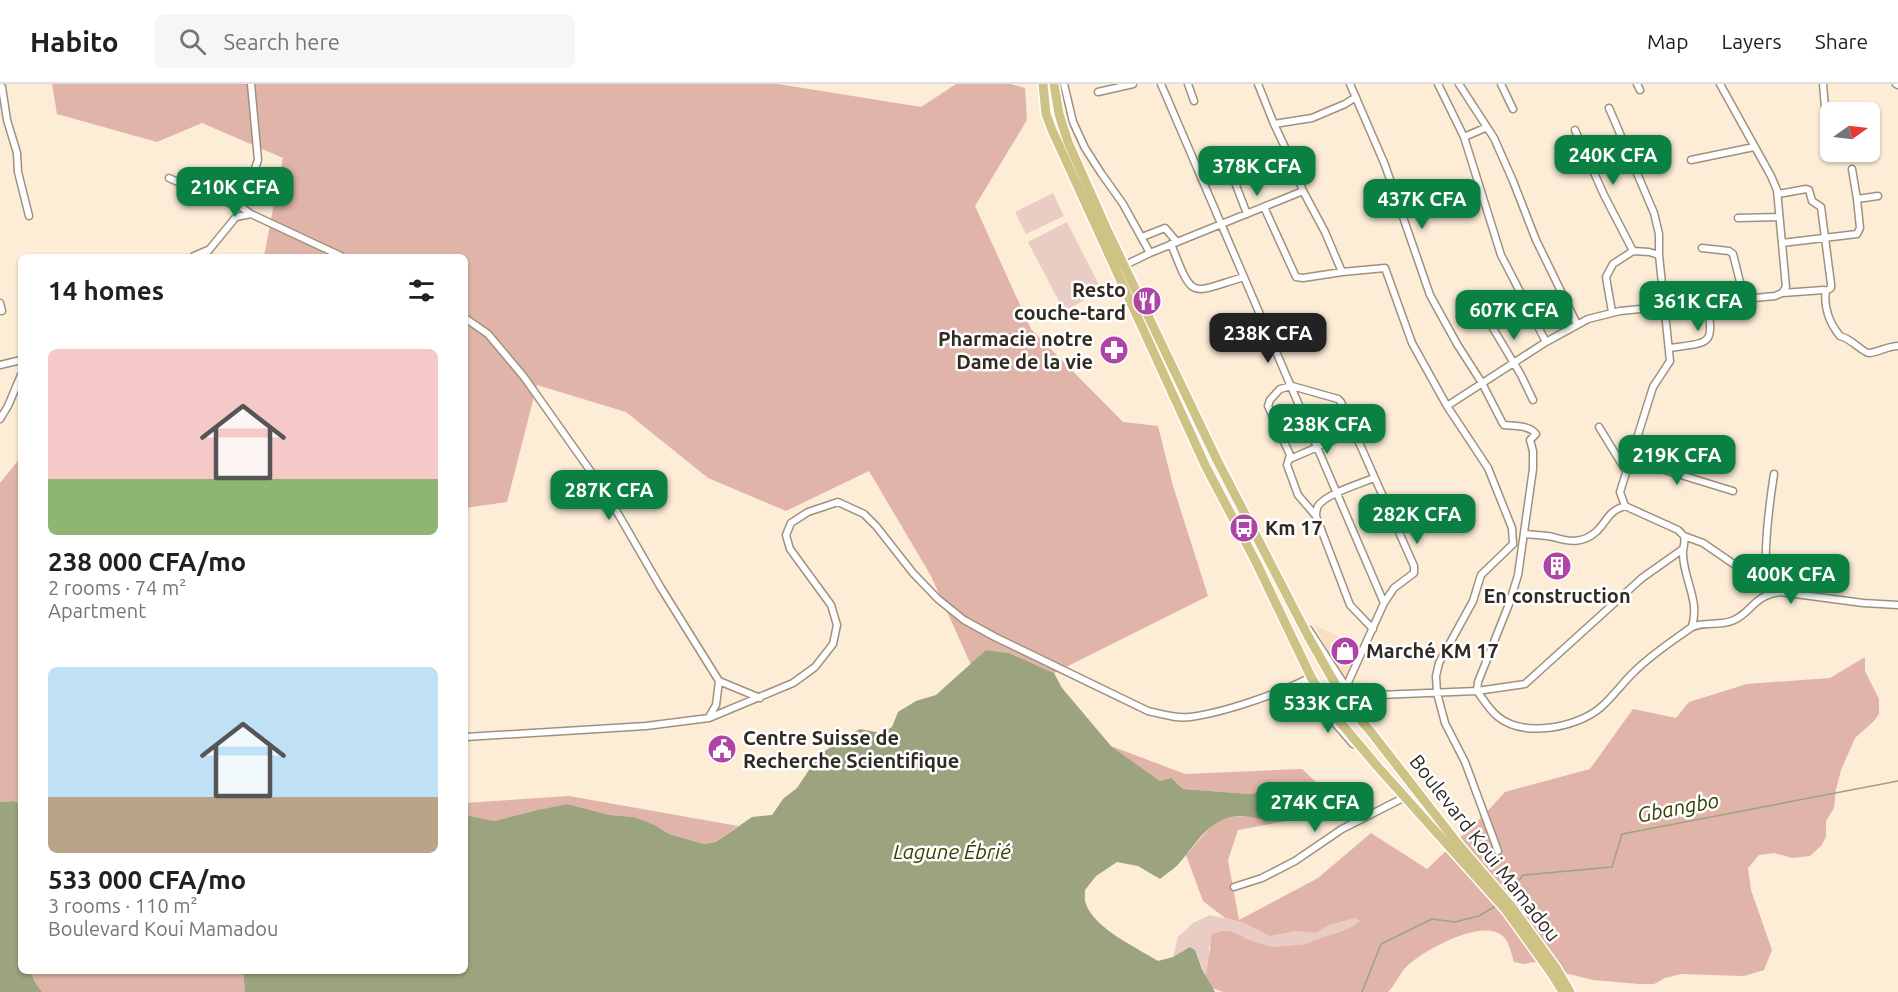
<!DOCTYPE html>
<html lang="en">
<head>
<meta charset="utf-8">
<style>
	body { margin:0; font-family:Ubuntu,sans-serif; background:#f6f6f6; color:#202124; height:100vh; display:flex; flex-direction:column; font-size:22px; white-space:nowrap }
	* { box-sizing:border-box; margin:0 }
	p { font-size:20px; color:#757577 }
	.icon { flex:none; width:33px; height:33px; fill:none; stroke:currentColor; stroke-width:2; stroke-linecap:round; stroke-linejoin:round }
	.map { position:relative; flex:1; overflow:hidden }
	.details { position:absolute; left:18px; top:170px; width:450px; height:720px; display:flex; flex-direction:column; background:#fff; border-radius:9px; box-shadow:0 2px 4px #0004 }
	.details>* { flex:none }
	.needle { width:39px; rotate:76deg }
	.buttons { position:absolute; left:1820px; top:18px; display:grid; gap:12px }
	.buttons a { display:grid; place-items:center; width:60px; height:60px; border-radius:9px; background:#fff; box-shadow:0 2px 4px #0004; font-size:30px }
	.price { position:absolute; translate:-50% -51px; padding:0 14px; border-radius:12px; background:#0b8043; color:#fff; font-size:20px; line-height:39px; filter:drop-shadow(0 2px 3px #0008) }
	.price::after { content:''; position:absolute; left:50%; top:36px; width:18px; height:14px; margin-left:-9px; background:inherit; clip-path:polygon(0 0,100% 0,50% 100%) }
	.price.active { background:#222; color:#fff }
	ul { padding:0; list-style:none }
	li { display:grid; align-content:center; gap:12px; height:318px; padding:0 30px }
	li span { display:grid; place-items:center; height:186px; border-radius:9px; color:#555 }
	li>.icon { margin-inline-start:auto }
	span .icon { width:108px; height:108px; fill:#fffc; stroke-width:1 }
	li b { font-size:26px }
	h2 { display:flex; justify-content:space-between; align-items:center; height:72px; padding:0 30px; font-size:26px }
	header { display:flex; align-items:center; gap:36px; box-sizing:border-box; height:84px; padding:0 30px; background:#fff; border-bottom:2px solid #e0e0e0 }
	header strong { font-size:28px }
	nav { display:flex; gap:33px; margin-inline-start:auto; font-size:21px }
	.search { width:420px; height:54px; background:#f6f6f6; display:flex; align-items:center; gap:15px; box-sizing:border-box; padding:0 21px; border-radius:9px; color:#757577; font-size:22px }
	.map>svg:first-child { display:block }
	.built { fill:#f5e0c4 }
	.green { fill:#e9ccc4 }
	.forest { fill:#e0b4a9 }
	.water { fill:#9ba47e }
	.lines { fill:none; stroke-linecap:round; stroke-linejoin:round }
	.stream { stroke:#9ba47e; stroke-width:1.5 }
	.minor-casing { stroke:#a0917d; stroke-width:9 }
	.primary-casing { stroke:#fff; stroke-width:12 }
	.minor { stroke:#fff; stroke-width:6 }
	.primary { stroke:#cec285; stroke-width:9 }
	.labels { text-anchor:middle; stroke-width:5; stroke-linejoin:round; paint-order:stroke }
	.poi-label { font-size:20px; font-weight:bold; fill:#302a22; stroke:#fff; text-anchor:start }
	.street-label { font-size:20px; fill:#302a22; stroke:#fff }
	.water-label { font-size:21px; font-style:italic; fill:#364000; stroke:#fff }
</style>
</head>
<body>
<header>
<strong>Habito</strong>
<div class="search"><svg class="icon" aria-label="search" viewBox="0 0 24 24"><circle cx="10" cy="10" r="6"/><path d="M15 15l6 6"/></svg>Search here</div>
<nav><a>Map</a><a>Layers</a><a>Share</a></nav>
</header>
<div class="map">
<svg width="1898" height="908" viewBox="0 0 1898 908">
	<rect width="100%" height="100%" fill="#fdecd6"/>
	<path class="built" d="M 1315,541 L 1363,565 L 1346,598 L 1321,554 Z"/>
	<path class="green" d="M 1053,109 L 1064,132 L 1026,150 L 1015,128 Z
		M 1067,138 L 1102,207 L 1064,227 L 1028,158 Z
		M 1210,831 L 1244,839 L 1270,852 L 1297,847 L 1315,849 L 1330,841 L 1355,834 L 1361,837 L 1354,842 L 1334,849 L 1321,856 L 1306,860 L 1273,863 L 1255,858 L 1245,853 L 1209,862 L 1209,876 L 1206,892 L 1195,866 L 1191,863 L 1173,873 L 1178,853 L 1193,839 Z"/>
	<path class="forest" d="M 52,0 L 778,0 L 921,23 L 956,0 L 1011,0 L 1025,4 L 1027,36 L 975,122 L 1031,245 L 1123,338 L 1158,342 L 1173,402 L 1208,512 L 1054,589 L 1009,569 L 986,566 L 971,581 L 931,492 L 869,387 L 786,427 L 708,394 L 626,328 L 537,301 L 507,418 L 465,424 L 465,172 L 264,172 L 283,74 L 202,39 L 157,58 L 57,30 Z
		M 21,373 L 21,720 L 13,717 L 0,718 L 0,399 Z
		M 1865,573 L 1865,587 L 1879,615 L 1879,630 L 1874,637 L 1855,654 L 1841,686 L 1836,705 L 1834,724 L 1826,737 L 1826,753 L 1821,762 L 1810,772 L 1792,774 L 1774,769 L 1759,771 L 1748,784 L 1751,806 L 1772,866 L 1764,886 L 1744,892 L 1681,890 L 1665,894 L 1654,900 L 1639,900 L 1593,896 L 1549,885 L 1535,878 L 1524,880 L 1514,878 C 1511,869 1509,855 1500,850 C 1478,836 1423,867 1407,882 C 1399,890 1396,900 1388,908 L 1223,908 L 1212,904 L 1206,892 L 1212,851 L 1221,847 L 1230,847 L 1255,858 L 1273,863 L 1306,860 L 1354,842 L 1360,837 L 1355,834 L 1330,841 L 1315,849 L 1297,847 L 1270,852 L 1244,839 L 1225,834 L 1203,817 L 1186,771 L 1213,740 L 1225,733 L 1248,732 L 1262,709 L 1250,710 L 1183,705 L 1171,694 L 1160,697 L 1111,662 L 1185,690 L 1302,685 L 1346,726 L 1238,746 L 1228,776 L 1239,836 L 1318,794 L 1371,749 L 1427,785 L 1483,732 L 1505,708 L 1590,685 L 1633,625 L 1676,634 L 1689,618 L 1747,600 L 1830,594 Z
		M 569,712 L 738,742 L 716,758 L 704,760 L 669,750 L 655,741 L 634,733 L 610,731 L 567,720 L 537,726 L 494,737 L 465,731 L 465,719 Z
		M 30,887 L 243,887 L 245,908 L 42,908 L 35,898 Z"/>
	<path class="water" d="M 986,566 L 1009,569 L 1054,589 L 1062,604 L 1111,662 L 1160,697 L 1171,694 L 1183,705 L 1250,710 L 1262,708 L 1267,720 L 1260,735 C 1218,723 1205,748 1181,777 C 1176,784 1167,789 1160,795 L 1138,782 L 1117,778 L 1096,792 L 1085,806 C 1085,810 1084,816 1086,820 C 1094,844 1137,864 1158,877 L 1173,873 L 1190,863 L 1195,866 L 1202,885 L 1215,908 L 245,908 L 243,887 L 465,886 L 465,731 L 494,737 L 537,726 L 567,720 L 610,731 L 634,733 L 655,741 L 669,750 L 704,760 L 716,758 L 752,733 L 772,731 L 783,715 L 797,704 L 819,671 L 850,650 L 860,645 L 881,649 L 892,643 L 898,628 L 916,617 L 936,611 Z
		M 13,717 L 21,720 L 21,820 L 18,841 L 21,857 L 21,886 L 30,887 L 35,898 L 42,908 L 0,908 L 0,718 Z"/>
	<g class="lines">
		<path class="stream" d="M 1507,812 L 1523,791 L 1612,783 L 1622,750 L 1898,697
			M 1362,908 L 1381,860 L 1432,835 L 1455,838 L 1479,832 L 1497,821"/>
		<g class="minor-casing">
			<path id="minor" d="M 1064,0 L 1073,38 L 1085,64 L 1101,89 L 1123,120 L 1150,169
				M 1161,0 L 1384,519
				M 1188,0 L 1194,17
				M 1258,0 L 1274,40 L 1292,78 L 1303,107 L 1325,148 L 1342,188
				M 1350,0 L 1385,81 L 1430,211 L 1457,260 L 1482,299 L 1502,338 L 1504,341 C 1515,342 1529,341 1536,350 L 1530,356 L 1533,367 L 1533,385 L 1518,491 L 1509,520 L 1478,598 L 1477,607 C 1483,615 1489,625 1497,632 C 1523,654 1576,644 1600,624 C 1613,613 1623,598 1635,587 C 1651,571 1671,558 1689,545 C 1701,536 1721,543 1734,536 C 1753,527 1753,512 1780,508 L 1863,519 L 1898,521
				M 1438,0 L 1464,53 L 1501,171 L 1546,258
				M 1459,0 L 1494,54 L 1513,97 L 1536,156 L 1577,240
				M 1501,0 L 1513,25
				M 1637,0 L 1640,6
				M 1823,0 L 1825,24 L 1830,36
				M 1896,0 L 1898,1
				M 2,3 L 7,36 L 17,69 L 18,88 L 29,132
				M 1098,8 L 1133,0
				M 1609,24 L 1654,129 L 1659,150 L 1659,171
				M 1274,40 L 1312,34 L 1345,20 L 1356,13
				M 1575,46 L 1604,111 L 1633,167
				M 1464,53 L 1485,44
				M 1691,76 L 1754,63
				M 1243,81 L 1234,92 L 1234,96 L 1247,130
				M 1852,85 L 1857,115 L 1878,112
				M 169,94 L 204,110 L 241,123 L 251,130 L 341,172
				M 1778,110 L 1806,105 L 1809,106 L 1812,117 L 1821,123 L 1831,200 L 1831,204 L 1826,207
				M 241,123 L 258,76 L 251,0
				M 1264,123 L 1296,193 L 1303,194 L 1342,188 L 1385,184 L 1412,259 L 1447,322 L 1488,384 L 1512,444 L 1513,460 L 1481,491 L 1473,517 L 1439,579 L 1436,592 L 1437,609 L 1445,639 L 1465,678 L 1498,767
				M 1738,134 L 1779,133
				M 1142,153 L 1165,144 L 1177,158
				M 1782,159 L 1857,150 L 1860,144 L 1857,115
				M 1171,160 C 1194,218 1189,209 1244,193
				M 1702,164 L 1729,167 L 1733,170 L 1744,214
				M 194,172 L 208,166
				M 204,172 L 236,133 L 251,130
				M 1121,183 L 1150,169 L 1303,107
				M 1782,209 L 1824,206 L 1826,207 C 1823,223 1830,240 1840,252 C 1852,255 1863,269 1869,269 C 1879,268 1888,262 1898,262
				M 1473,211 L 1521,291 L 1533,316
				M 0,219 L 2,227
				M 1612,228 L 1606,193 L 1613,180 L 1633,167 L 1649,168 L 1659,171 L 1670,277 L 1653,303 L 1620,408 L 1625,422 L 1678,446 L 1684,452 C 1686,459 1682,464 1683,471 C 1684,496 1700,517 1692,542
				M 465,234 L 488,250 L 524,293 L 606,409 L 661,504 L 719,597 L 760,614
				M 1670,264 C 1712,258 1714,262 1707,217
				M 0,281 L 21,276
				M 1447,322 L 1546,258 L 1588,235 L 1620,227 L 1775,212 L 1782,209 L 1786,203 L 1777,106 L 1771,92 L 1720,0
				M 0,335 L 8,322 L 21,291
				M 1599,343 L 1626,387
				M 1631,373 L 1648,381 L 1733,407
				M 1290,375 L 1354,347
				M 1316,432 L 1298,411 L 1287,381 L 1290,371 L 1268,322 L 1270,316 L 1280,305 L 1292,302 L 1338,315 L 1341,318 L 1414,482 L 1414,489 L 1394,504 L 1384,519 L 1346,603
				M 1524,450 C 1533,451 1543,451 1553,453 C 1569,458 1583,460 1597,447 C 1609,435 1607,428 1625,422
				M 1684,452 L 1703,459 L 1754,494 L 1761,502 L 1768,504
				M 1770,509 C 1760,488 1770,415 1774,390
				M 1373,545 L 1350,521 L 1316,432 C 1316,430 1317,424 1318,422 C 1326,410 1359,400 1374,394
				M 1309,546 L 1346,603 L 1358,615
				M 1303,597 L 1316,617 L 1353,660
				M 1348,621 L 1358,615 L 1379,611 L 1477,607 L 1525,600 L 1642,494 L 1683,465
				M 709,633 L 716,621 L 719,597
				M 465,653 L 646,642 L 709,634 L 793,599 L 815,583 L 833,560 L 837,541 L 831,521 L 790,465 L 786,451 L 791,439 L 808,428 L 838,418 L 864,430 L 876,442 L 913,489 L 938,515 L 964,536 L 995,553 L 1148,627 C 1162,630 1176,635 1190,633 C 1223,629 1281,609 1311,593
				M 1234,803 L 1262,794 L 1295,777 L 1342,745 L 1405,713"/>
		</g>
		<g class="primary-casing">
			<path id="primary" d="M 1043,0 L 1046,30 L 1052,46 L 1206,383 L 1256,478 L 1311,593 L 1335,632 L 1377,682 L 1506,826 L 1552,890 L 1563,908
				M 1054,0 L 1059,30 L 1068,58 L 1108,148 L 1217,376 L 1308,552 L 1337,603 L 1348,621 L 1371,648 L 1458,760 L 1511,822 L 1556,884 L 1570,908"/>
		</g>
		<use href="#minor" class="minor"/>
		<use href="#primary" class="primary"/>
	</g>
	<defs>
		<g id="restaurant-disc" transform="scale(1.5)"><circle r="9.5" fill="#ad44a6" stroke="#fff"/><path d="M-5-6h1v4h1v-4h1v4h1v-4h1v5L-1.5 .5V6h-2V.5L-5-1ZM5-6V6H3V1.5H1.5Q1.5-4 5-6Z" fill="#fff"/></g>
		<g id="pharmacy-disc" transform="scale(1.5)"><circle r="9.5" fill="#ad44a6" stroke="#fff"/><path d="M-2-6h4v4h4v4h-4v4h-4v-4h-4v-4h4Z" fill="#fff"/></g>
		<g id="bus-disc" transform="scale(1.5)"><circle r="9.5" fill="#ad44a6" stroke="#fff"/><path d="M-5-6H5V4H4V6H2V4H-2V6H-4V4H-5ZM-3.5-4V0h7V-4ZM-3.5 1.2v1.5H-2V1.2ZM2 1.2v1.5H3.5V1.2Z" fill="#fff"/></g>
		<g id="building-disc" transform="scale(1.5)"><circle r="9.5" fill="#ad44a6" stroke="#fff"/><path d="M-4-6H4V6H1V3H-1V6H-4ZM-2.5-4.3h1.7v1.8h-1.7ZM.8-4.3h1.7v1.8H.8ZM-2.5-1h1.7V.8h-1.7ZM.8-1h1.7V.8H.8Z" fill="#fff"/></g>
		<g id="shop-disc" transform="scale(1.5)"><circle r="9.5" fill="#ad44a6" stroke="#fff"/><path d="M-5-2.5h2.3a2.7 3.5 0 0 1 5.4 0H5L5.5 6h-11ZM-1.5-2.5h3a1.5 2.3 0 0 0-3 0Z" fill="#fff"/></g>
		<g id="civic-disc" transform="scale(1.5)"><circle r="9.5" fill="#ad44a6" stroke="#fff"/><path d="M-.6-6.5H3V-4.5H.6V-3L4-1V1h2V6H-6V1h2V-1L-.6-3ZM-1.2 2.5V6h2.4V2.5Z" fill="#fff"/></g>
	</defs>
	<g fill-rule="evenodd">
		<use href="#restaurant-disc" x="1147" y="217"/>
		<use href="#pharmacy-disc" x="1114" y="266"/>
		<use href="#bus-disc" x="1244" y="444"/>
		<use href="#building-disc" x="1557" y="482"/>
		<use href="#shop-disc" x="1345" y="567"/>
		<use href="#civic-disc" x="722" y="665"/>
	</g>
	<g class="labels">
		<g class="poi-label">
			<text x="1126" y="213" text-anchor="end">Resto<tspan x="1126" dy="23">couche-tard</tspan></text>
			<text x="1093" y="262" text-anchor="end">Pharmacie notre<tspan x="1093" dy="23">Dame de la vie</tspan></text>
			<text x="1265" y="451">Km 17</text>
			<text x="1557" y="519" text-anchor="middle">En construction</text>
			<text x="1366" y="574">Marché KM 17</text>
			<text x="743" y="661">Centre Suisse de<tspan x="743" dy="23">Recherche Scientifique</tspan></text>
		</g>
		<g class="street-label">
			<text transform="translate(1485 764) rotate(52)" y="7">Boulevard Koui Mamadou</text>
		</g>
		<g class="water-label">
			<text transform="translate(1678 724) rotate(-11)" y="7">Gbangbo</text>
			<text x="952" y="775">Lagune Ébrié</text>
		</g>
	</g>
</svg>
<div class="buttons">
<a><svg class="needle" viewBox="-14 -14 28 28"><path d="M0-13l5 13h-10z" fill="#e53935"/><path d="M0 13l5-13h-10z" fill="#757577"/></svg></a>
</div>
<b class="price" style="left:1613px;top:102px">240K CFA</b>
<b class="price" style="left:1257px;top:113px">378K CFA</b>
<b class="price" style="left:235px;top:134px">210K CFA</b>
<b class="price" style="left:1422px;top:146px">437K CFA</b>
<b class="price" style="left:1698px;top:248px">361K CFA</b>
<b class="price" style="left:1514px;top:257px">607K CFA</b>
<b class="price active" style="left:1268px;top:280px">238K CFA</b>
<b class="price" style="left:1327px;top:371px">238K CFA</b>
<b class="price" style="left:1677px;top:402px">219K CFA</b>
<b class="price" style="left:609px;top:437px">287K CFA</b>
<b class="price" style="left:1417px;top:461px">282K CFA</b>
<b class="price" style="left:1791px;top:521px">400K CFA</b>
<b class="price" style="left:1328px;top:650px">533K CFA</b>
<b class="price" style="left:1315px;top:749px">274K CFA</b>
<section class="details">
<h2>14 homes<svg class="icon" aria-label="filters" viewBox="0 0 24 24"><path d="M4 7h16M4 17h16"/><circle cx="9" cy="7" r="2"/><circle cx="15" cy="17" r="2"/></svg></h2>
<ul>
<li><span style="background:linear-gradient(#f6c9c9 70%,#8fb573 0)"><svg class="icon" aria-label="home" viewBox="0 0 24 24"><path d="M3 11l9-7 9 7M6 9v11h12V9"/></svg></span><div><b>238 000 CFA/mo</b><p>2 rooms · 74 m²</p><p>Apartment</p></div></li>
<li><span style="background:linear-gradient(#bfe0f5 70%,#b9a48a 0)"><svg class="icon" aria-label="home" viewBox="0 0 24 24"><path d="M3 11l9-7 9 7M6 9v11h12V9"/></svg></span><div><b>533 000 CFA/mo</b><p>3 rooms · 110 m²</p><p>Boulevard Koui Mamadou</p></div></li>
</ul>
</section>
</div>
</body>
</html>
